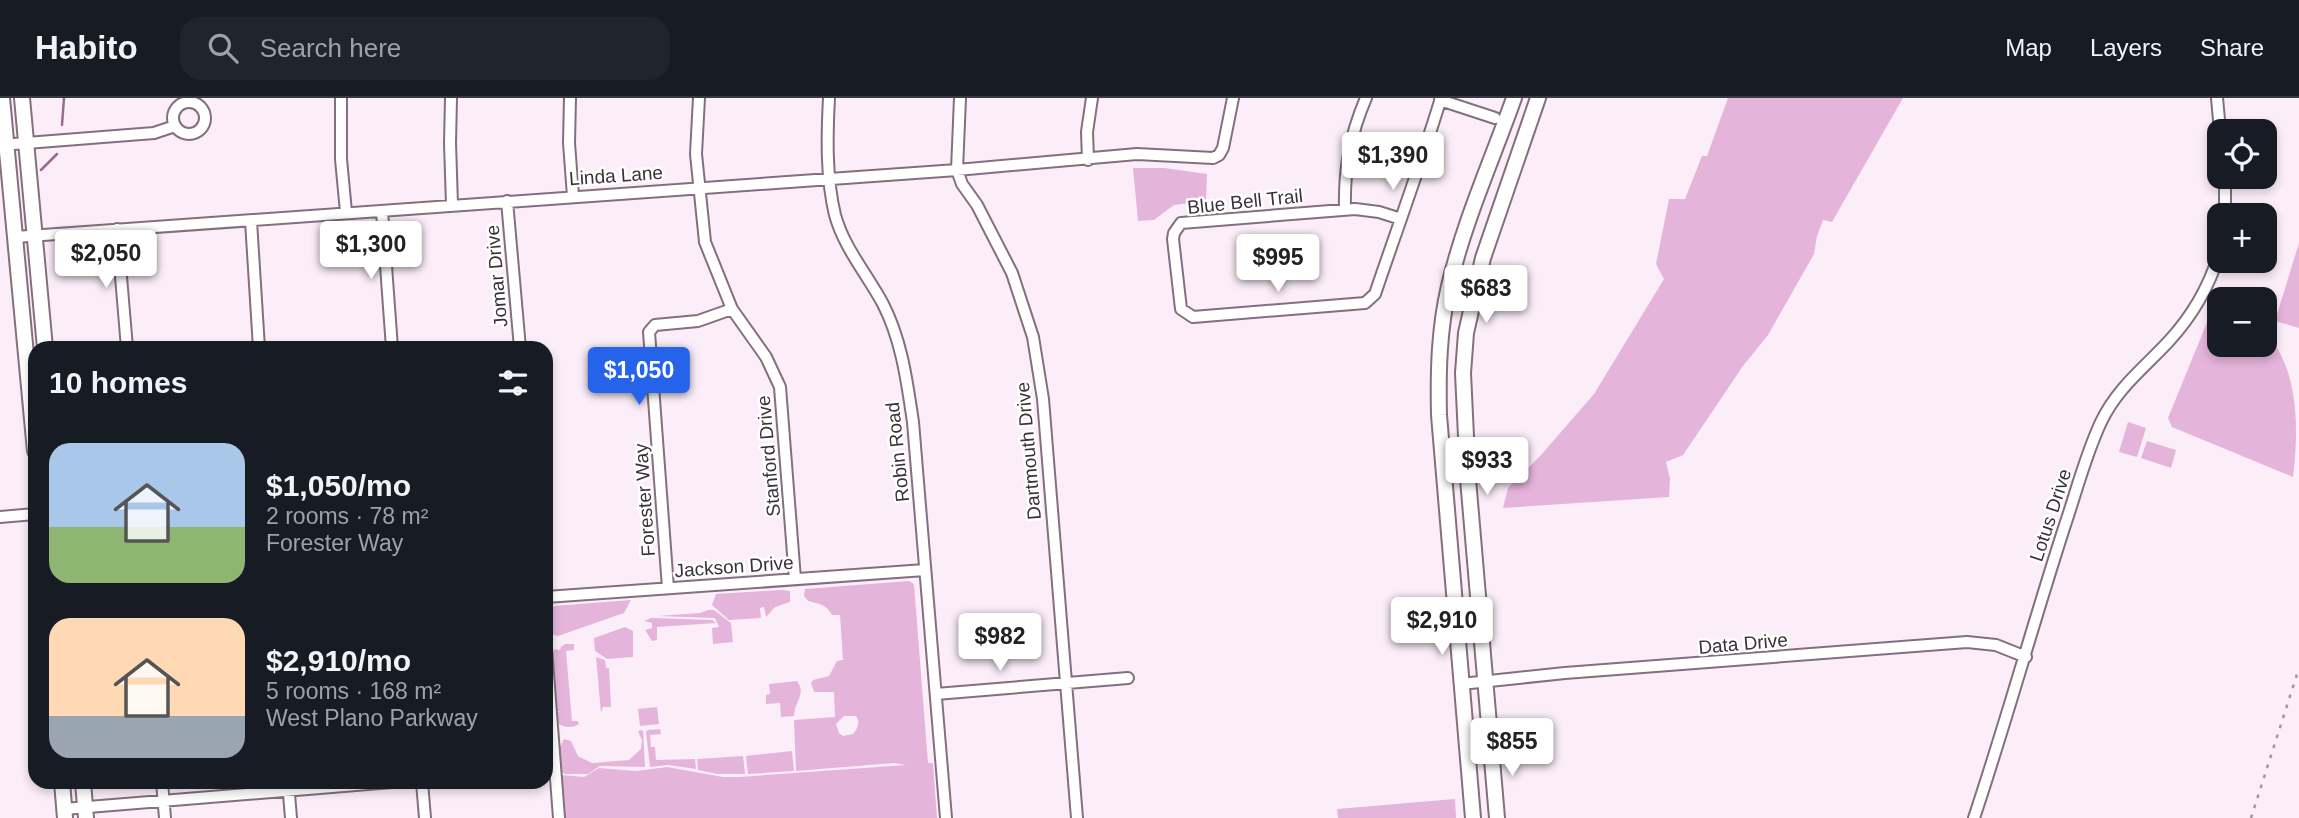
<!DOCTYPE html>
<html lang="en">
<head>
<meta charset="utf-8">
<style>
	body { margin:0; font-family:Helvetica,sans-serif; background:#20242c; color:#f1f3f6; height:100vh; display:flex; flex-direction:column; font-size:26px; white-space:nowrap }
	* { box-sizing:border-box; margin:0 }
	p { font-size:23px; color:#9ea1a6 }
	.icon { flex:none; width:38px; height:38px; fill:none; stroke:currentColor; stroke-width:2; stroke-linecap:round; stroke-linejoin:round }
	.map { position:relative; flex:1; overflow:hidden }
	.drawer { position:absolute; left:28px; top:243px; width:525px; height:448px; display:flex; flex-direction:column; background:#171b24; border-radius:21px; box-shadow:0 4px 10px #0003 }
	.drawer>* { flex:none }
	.tools { position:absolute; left:2207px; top:21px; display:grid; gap:14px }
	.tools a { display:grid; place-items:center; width:70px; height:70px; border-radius:14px; background:#171b24; box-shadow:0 4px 10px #0003; font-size:35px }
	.price { position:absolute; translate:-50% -60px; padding:0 16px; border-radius:7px; background:#fff; color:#222; font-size:23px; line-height:46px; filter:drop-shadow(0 2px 4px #0008) }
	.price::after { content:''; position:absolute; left:50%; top:42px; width:21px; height:16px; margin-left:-10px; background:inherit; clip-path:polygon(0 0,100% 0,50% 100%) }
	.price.active { background:#2563eb; color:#fff }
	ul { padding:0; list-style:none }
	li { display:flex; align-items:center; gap:21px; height:175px; padding:0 21px }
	li span { display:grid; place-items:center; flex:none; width:196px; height:140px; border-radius:21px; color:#555 }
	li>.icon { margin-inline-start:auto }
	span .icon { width:84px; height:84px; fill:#fffc; stroke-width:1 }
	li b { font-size:30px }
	h2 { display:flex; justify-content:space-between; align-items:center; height:84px; padding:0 21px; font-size:30px }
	header { display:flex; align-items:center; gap:42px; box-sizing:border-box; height:98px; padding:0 35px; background:#171b24; border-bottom:2px solid #363941 }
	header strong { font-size:33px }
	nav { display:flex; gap:38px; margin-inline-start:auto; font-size:24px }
	.search { width:490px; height:63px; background:#20242c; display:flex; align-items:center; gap:18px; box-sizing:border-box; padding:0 24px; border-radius:21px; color:#9ea1a6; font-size:26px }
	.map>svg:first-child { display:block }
	.green { fill:#e5b4db; fill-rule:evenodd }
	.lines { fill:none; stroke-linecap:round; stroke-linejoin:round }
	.stream { stroke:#9a6a90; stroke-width:2.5 }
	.minor-casing { stroke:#846f7f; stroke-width:14 }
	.major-casing { stroke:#846f7f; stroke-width:18 }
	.minor { stroke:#fff; stroke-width:10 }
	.major { stroke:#fff; stroke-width:14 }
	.rail { stroke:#a0959e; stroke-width:2.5; stroke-dasharray:3.5 7; stroke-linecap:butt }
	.labels { text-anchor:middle; stroke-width:5; stroke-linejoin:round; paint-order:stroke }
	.street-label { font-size:19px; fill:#3b3239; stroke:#fff }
</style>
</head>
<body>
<header>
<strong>Habito</strong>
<div class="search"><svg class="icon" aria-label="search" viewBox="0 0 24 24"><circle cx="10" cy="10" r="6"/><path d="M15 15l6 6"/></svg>Search here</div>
<nav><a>Map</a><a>Layers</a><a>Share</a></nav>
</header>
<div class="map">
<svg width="2299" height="720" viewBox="0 0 2299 720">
	<rect width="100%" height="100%" fill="#fceef9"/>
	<path class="green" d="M 1728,0 L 1903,0 L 1832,124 L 1823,122 L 1817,138 L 1814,156 L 1768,237 L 1743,268 L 1683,357 L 1666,364 L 1670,381 L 1669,399 L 1503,410 L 1508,390 L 1541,357 L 1594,296 L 1664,181 L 1656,166 L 1669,101 L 1685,101 L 1702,58 L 1707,58 Z
		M 1133,70 L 1164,70 L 1207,76 L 1206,103 L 1174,107 L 1154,122 L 1138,123 Z
		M 2299,145 L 2299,230 L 2275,223 Z
		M 2217,200 L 2219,202 L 2219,247 L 2264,247 L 2265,234 C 2299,269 2299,332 2293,379 L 2172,329 L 2168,320 Z
		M 2128,324 L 2146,330 L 2137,359 L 2119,354 Z
		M 2147,343 L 2176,352 L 2171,370 L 2141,360 Z
		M 909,483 L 914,486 L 928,665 L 933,665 L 937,720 L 564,720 L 561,677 L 584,679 L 599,670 L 636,673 L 667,669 L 723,679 L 739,679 L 906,667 L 894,665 L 796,673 L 794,622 L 835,619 L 834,594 L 814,594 L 811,585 L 813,582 L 829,578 L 837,563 L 843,562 L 840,517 L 832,517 C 826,506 819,506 808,503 L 804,498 L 805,491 ZM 844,618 L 856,618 C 861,625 857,631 853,636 L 843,638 L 839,635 L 836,626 Z
		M 782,492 L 790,493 L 790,504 L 775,509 L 766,519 L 764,509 L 760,510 L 761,520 L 729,522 L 712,507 L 716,496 Z
		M 631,502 L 624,515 L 558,538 L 551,536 L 549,514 L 554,508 Z
		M 708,512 L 714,512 L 731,525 L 733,544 L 713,546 L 712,530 L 719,529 L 715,520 L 657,518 L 700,515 Z
		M 651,520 L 712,522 L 716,525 L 657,529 L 657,542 L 652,543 L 645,532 L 652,530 L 652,525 L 644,523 Z
		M 625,529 L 633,533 L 633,559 L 607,561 L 595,553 L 594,540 Z
		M 565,546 L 574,546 L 574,552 L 566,553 L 572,623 L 578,623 L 579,626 C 574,630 564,630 559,626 L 557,615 L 560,613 L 557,613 L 553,554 L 555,551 L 560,552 L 561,549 Z
		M 596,559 L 605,562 L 606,570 L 609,570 L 611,609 L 603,609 L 601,615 Z
		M 797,583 C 807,596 794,604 794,618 L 781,619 L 780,605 L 766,606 L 766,597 L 770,596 L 769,586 Z
		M 657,609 L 659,626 L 640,628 L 638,611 Z
		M 660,631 L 661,636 L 650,637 L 651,649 L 655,649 L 656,662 L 695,661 L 696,671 L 668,667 L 650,669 L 646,634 L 648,632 Z
		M 643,632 L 645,669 L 600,668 L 588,676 L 565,676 L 562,674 L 560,649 L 564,641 L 571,643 L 578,658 L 592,665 L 629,662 L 641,651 L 642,642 L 638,633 Z
		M 792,653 L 794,673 L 748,676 L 746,658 Z
		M 743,658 L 745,676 L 717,676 L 698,672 L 697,661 Z
		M 1455,701 L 1456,720 L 1338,720 L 1337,711 Z"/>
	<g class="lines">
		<path class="stream" d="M 62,27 L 64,0
			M 41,72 L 57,56"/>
		<g class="minor-casing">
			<path id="minor" d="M 341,0 L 341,61 L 346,114
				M 451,0 L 450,45 L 452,107
				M 570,0 L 569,45 L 573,98
				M 699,0 L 696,56 L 705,144 L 732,211 L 766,259 L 780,289 L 795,481
				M 829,0 C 827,38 826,80 835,117 C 844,150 867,176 883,206 C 902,243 907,284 913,324 L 946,720
				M 960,0 L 957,72 L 962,86 L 977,107 L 1012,175 L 1033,239 L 1043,301 L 1077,720
				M 2217,0 L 2220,33
				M 1440,2 L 1495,20
				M173 20a16 16 0 1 1 32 0a16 16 0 1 1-32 0Z
				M 1,47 L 154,35 L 175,28
				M 1088,62 L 1087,34 L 1092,0
				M 2225,79 L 2225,117
				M 507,103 L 520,250
				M 1345,111 C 1344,71 1350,37 1366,0
				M 382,113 L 392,250
				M 1401,121 L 1379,114 L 1355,111 L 1181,125 L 1174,135 L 1173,141 L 1181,211 L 1193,219 L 1365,205 L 1375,196 C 1397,131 1421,66 1441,0
				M 251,123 L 259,250
				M 117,131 L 127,250
				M 15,139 L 957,72 L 1137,56 L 1213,60 L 1219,57 L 1223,50 L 1233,0
				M 0,419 L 35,416
				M 668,490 L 649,234 L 655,227 L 698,223 L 732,211
				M 546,499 L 925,472
				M 546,550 L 559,720
				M 1461,586 L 1565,575 L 1967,544 L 1996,547 L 2026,559
				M 936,596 L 1128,580
				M 162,684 L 165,720
				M 288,684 L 291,720
				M 422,684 L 425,720
				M 64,711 L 392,684
				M 1974,720 C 2006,624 2033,526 2064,430 C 2076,395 2085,358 2101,324 C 2117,290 2144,270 2169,243 C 2192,218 2209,189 2219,156"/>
		</g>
		<g class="major-casing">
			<path id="major" d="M 2,0 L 35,353
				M 22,0 L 45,250
				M 62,684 L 65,720
				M 83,684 L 86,720
				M 1473,720 L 1439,317 C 1438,273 1439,231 1449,188 C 1464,124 1492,62 1514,0
				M 1497,720 L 1468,381 L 1463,275 L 1466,235 L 1483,160 L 1538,0"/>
		</g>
		<use href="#minor" class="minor"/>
		<use href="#major" class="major"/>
		<path class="rail" d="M 2251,720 L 2299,570"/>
	</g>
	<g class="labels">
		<g class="street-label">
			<text transform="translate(616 77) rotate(-4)" y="7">Linda Lane</text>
			<text transform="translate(1245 103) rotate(-6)" y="7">Blue Bell Trail</text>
			<text transform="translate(496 178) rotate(-95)" y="7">Jomar Drive</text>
			<text transform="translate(1028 353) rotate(-95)" y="7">Dartmouth Drive</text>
			<text transform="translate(897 354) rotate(-96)" y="7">Robin Road</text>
			<text transform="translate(768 358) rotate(-95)" y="7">Stanford Drive</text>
			<text transform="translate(644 402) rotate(-94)" y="7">Forester Way</text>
			<text transform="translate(2050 417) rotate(-72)" y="7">Lotus Drive</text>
			<text transform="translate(734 468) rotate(-4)" y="7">Jackson Drive</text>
			<text transform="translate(1743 545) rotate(-5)" y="7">Data Drive</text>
		</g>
	</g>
</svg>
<div class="tools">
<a><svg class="icon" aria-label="locate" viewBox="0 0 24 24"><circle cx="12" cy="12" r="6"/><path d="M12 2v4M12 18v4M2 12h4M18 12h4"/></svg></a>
<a>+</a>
<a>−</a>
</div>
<b class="price" style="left:1393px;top:94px">$1,390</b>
<b class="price" style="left:371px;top:183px">$1,300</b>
<b class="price" style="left:106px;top:192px">$2,050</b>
<b class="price" style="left:1278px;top:196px">$995</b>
<b class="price" style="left:1486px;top:227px">$683</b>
<b class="price active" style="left:639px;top:309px">$1,050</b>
<b class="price" style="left:1487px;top:399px">$933</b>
<b class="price" style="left:1442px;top:559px">$2,910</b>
<b class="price" style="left:1000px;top:575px">$982</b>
<b class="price" style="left:1512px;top:680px">$855</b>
<section class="drawer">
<h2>10 homes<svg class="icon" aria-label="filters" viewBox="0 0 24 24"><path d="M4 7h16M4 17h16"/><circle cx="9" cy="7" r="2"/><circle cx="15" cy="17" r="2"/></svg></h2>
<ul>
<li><span style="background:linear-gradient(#a9c7e8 60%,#8fb573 0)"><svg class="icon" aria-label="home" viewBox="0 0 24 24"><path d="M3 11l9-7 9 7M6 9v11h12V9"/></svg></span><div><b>$1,050/mo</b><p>2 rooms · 78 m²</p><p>Forester Way</p></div></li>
<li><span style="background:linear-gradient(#ffd9b3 70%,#9aa5b1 0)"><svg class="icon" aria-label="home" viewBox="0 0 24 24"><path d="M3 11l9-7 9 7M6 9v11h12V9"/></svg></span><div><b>$2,910/mo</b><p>5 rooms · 168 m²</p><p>West Plano Parkway</p></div></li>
</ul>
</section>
</div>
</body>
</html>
